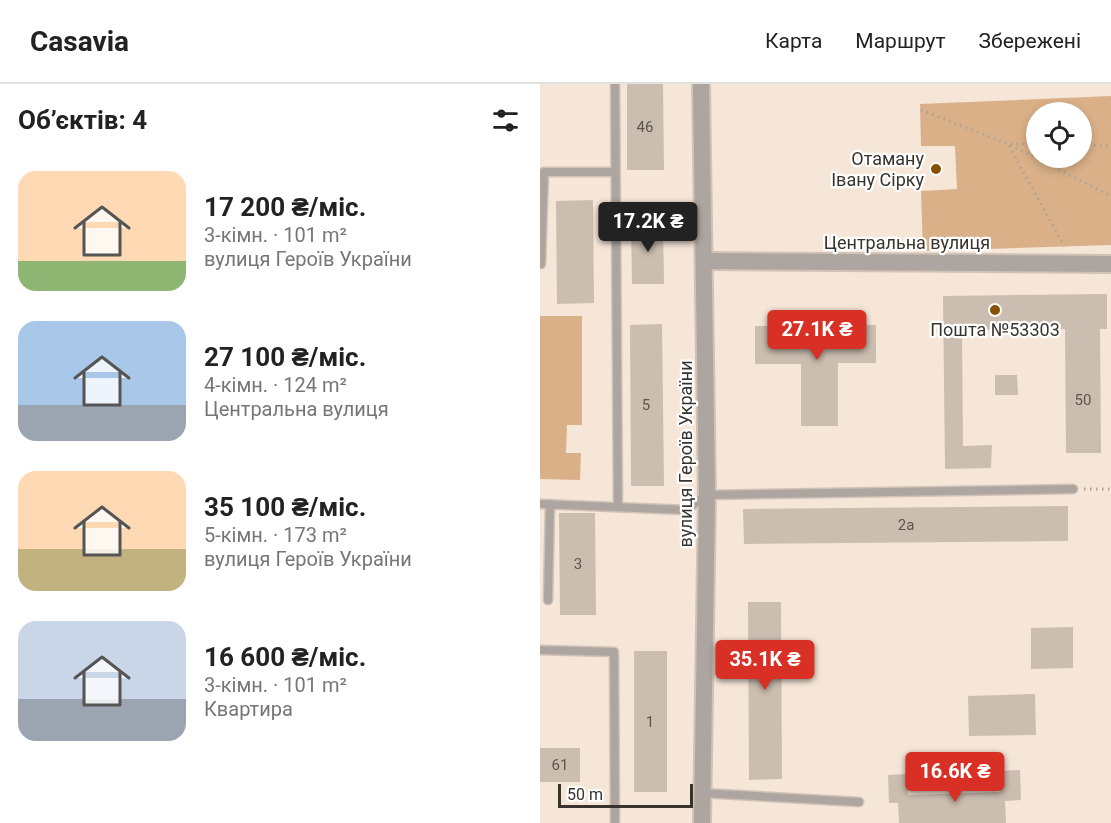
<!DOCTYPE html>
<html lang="uk">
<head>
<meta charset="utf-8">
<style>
	body { margin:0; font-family:Roboto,sans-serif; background:#f2f2f2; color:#222; height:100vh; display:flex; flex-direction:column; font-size:22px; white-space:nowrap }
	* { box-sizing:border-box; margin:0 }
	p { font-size:20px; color:#767676 }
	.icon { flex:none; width:33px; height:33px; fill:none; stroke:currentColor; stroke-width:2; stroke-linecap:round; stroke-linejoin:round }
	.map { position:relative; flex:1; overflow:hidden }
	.panel { display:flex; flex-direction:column; background:#fff; width:540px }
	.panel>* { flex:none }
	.fabs { position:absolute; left:486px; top:18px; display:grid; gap:12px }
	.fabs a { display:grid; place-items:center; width:66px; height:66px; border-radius:50%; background:#fff; box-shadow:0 3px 9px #0003; font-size:30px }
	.scale { position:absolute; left:18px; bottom:15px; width:135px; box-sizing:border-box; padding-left:6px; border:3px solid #38332d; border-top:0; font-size:16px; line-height:21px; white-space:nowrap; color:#38332d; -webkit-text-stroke:4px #fff; paint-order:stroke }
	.price { position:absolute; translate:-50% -51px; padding:0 14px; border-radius:6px; background:#d93025; color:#fff; font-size:20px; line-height:39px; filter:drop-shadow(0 2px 3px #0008) }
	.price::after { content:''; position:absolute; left:50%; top:36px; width:18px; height:14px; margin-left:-9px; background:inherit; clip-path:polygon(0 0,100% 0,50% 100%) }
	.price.selected { background:#222; color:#fff }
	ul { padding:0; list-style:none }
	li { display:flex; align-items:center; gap:18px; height:150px; padding:0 18px }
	li span { display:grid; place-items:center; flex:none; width:168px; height:120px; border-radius:18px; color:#555 }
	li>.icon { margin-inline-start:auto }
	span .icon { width:72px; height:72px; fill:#fffc; stroke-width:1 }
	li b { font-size:26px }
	h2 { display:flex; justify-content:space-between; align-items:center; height:72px; padding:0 18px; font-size:26px }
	header { display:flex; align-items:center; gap:36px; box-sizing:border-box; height:84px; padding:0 30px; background:#fff; border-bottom:2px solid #e0e0e0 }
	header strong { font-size:28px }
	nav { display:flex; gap:33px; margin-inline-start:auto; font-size:21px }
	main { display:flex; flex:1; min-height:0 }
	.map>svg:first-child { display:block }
	.green { fill:#d9b088; fill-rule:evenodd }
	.building { fill:#cbbdaf }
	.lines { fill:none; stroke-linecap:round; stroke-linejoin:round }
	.service-casing { stroke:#d0c2b6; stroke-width:11 }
	.minor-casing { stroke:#d0c2b6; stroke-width:20 }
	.tertiary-casing { stroke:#d0c2b6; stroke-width:20 }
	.path { stroke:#aea297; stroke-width:3; stroke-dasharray:1.5 4.5; stroke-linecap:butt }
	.service { stroke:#ada6a0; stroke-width:8 }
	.minor { stroke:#ada6a0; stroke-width:16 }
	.tertiary { stroke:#ada6a0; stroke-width:16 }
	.poi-dot { fill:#885001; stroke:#fff; stroke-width:2 }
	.labels { text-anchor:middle; stroke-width:4.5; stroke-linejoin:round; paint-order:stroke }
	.number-label { font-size:15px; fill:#5d564e }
	.poi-label { font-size:18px; fill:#38332d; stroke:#fff; text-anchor:end }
	.street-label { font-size:18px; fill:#38332d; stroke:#fff }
</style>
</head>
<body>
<header>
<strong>Casavia</strong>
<nav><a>Карта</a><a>Маршрут</a><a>Збережені</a></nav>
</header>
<main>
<section class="panel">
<h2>Об’єктів: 4<svg class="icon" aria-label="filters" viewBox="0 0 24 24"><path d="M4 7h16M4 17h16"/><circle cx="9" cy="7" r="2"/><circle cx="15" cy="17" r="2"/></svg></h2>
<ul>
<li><span style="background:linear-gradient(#ffd9b3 75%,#8fb573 0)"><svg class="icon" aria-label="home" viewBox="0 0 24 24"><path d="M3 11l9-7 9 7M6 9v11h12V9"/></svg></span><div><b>17 200 ₴/міс.</b><p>3-кімн. · 101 m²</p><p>вулиця Героїв України</p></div></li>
<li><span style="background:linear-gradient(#a9c7e8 70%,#9aa5b1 0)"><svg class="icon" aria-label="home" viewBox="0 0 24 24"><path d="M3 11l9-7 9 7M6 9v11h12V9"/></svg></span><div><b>27 100 ₴/міс.</b><p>4-кімн. · 124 m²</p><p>Центральна вулиця</p></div></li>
<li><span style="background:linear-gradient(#ffd9b3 65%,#c2b280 0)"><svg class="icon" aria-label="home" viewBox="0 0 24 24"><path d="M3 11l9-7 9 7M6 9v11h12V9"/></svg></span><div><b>35 100 ₴/міс.</b><p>5-кімн. · 173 m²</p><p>вулиця Героїв України</p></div></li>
<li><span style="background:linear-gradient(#c9d6e8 65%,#9aa5b1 0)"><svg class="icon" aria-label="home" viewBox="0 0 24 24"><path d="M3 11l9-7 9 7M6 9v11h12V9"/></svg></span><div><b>16 600 ₴/міс.</b><p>3-кімн. · 101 m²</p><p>Квартира</p></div></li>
</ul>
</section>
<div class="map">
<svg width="571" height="739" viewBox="0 0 571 739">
	<rect width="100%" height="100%" fill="#f6e6d8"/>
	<path class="green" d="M 571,12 L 571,161 L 383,167 L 381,107 L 417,105 L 415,62 L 381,62 L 380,20 ZM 542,28 L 542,74 L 496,74 L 496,28 Z
		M 0,232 L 42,232 L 42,341 L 27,341 L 26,369 L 41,369 L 40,396 L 0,395 Z"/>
	<path class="building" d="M 87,0 L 123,0 L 124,86 L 87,86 Z
		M 53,116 L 54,219 L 17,220 L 16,117 Z
		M 91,138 L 123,138 L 124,200 L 92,200 Z
		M 567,210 L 567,245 L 560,245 L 561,369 L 526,369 L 525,245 L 422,246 L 423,362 L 452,361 L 451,384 L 405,385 L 403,212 Z
		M 122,240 L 124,402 L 91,402 L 90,241 Z
		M 336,241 L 336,279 L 298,279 L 298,342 L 261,342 L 261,280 L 215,280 L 215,242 Z
		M 455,291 L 477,291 L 478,311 L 455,311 Z
		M 528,422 L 528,457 L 204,460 L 203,425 Z
		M 19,429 L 55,429 L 56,531 L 20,531 Z
		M 208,518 L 241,518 L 242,695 L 209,696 Z
		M 533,543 L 533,584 L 491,585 L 491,544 Z
		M 94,567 L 127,567 L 127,708 L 94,708 Z
		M 495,610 L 496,651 L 429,652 L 428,612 Z
		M 0,664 L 40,664 L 40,698 L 0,698 Z
		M 480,686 L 481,716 L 465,717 L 466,739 L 359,739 L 358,719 L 349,719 L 348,691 L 367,690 L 368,711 L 460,708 L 459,687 Z"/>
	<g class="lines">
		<g class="service-casing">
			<path id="service" d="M 75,0 L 78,422
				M 1,180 L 4,88 L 75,88
				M 0,420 L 146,426 L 167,411 L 533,405
				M 8,516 L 10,420
				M 0,566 L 74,568 L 75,739
				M 162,709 L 319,718"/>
		</g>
		<g class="minor-casing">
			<path id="minor" d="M 164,177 L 571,180"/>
		</g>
		<g class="tertiary-casing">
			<path id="tertiary" d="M 161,0 L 167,411 L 162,739"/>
		</g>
		<path class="path" d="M 381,26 L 468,60 L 571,112
			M 496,60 L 468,60 L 524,162
			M 542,61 L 571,62
			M 544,405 L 571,405"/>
		<use href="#service" class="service"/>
		<use href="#minor" class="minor"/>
		<use href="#tertiary" class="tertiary"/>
	</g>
	<g class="poi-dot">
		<circle cx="396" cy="85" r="6"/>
		<circle cx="455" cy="226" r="6"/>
	</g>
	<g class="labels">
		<g class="number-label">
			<text x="105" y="48">46</text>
			<text x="543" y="321">50</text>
			<text x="106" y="326">5</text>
			<text x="366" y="446">2а</text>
			<text x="38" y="485">3</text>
			<text x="110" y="643">1</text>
			<text x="20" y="686">61</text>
		</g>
		<g class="poi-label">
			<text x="384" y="81">Отаману<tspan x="384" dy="21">Iвану Сiрку</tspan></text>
			<text x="455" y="252" text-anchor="middle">Пошта №53303</text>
		</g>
		<g class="street-label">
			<text x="367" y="165">Центральна вулиця</text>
			<text transform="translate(146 370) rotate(-90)" y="6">вулиця Героїв України</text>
		</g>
	</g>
</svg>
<div class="fabs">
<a><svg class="icon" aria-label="locate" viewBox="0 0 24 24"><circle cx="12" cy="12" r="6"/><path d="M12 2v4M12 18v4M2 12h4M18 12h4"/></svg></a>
</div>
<div class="scale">50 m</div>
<b class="price selected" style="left:108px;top:169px">17.2K ₴</b>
<b class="price" style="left:277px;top:277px">27.1K ₴</b>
<b class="price" style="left:225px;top:607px">35.1K ₴</b>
<b class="price" style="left:415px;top:719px">16.6K ₴</b>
</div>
</main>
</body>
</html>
